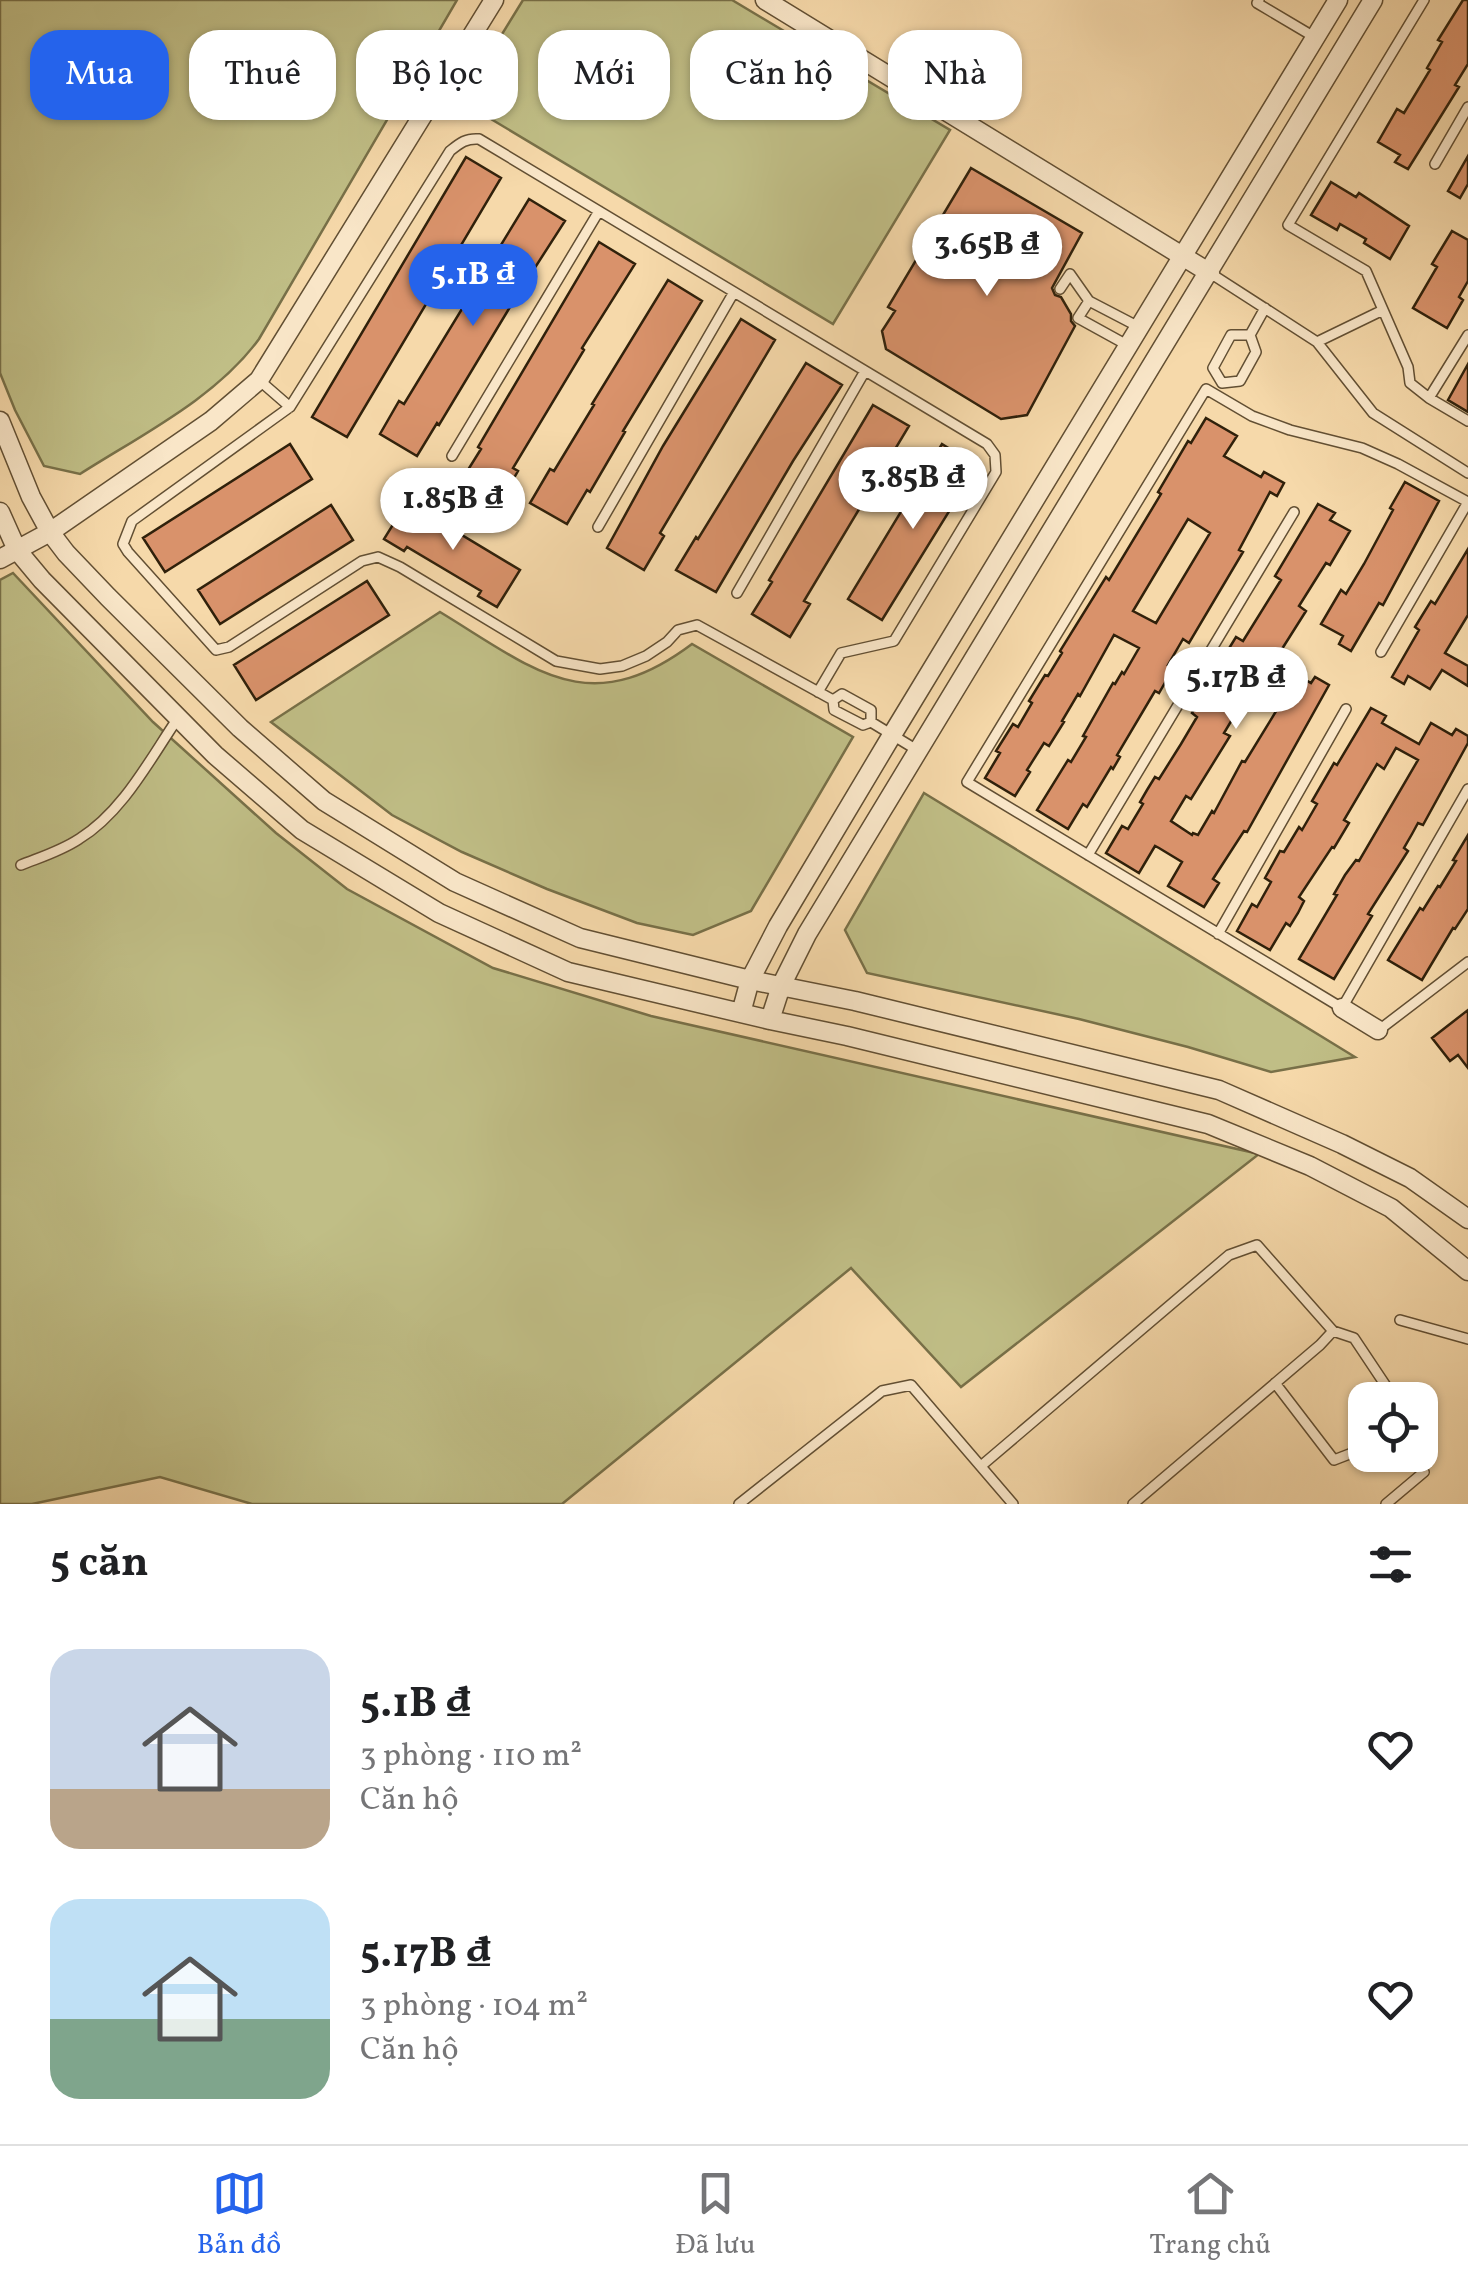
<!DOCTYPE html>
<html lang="vi">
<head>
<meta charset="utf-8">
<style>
	body { margin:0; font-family:Vollkorn,serif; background:#f2f2f2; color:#202124; height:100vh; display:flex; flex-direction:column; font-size:38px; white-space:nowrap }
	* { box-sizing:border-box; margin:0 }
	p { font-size:32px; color:#757577 }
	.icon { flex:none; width:55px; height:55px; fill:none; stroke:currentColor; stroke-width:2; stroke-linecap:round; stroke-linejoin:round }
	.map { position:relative; height:1504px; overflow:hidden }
	.details { display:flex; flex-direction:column; background:#fff; flex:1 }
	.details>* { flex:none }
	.hud { position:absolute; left:30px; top:30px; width:1410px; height:90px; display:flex; gap:20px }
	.buttons { position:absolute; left:1348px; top:1382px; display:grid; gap:20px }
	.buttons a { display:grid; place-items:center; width:90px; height:90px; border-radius:20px; background:#fff; box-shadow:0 2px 8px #0004; font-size:50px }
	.price { position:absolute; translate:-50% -85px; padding:0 22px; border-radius:35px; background:#fff; color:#222; font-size:32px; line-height:65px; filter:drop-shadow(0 2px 5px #0008) }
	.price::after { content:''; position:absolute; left:50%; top:60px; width:30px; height:22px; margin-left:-15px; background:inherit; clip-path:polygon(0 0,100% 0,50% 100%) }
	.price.on { background:#2563eb; color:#fff }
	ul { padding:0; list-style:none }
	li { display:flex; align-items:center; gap:30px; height:250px; padding:0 50px }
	li span { display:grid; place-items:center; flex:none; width:280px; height:200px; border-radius:30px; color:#555 }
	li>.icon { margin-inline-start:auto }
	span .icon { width:120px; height:120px; fill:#fffc; stroke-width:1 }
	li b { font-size:42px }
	h2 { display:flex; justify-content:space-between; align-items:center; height:120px; padding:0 50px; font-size:42px }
	.chip { padding:0 35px; border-radius:30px; background:#fff; box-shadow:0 2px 8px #0004; font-size:35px; line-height:90px }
	.chip.on { background:#2563eb; color:#fff }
	.tabs { display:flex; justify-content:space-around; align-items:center; height:140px; border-top:2px solid #e0e0e0; background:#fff; font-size:28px; color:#757577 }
	.tabs a { display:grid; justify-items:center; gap:5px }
	.tabs .on { color:#2563eb }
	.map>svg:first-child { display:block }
	.green { fill:#c0be86; stroke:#787048; stroke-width:2.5 }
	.building { fill:#d9926b; stroke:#30210b; stroke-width:2.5; fill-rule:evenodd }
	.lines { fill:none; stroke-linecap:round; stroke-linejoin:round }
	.lane-casing { stroke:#624f33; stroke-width:12 }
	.street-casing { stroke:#624f33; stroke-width:21 }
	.lane { stroke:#f9e6c8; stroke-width:9 }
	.street { stroke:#f9e6c8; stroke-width:18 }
</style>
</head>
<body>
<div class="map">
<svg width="1468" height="1504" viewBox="0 0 1468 1504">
	<rect width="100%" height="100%" fill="#f6d9aa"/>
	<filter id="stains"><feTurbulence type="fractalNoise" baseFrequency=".002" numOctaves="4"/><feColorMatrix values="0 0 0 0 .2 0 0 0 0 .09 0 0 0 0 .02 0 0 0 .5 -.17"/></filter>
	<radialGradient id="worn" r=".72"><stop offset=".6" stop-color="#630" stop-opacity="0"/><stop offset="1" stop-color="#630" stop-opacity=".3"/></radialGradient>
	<path class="green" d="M 0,0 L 457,0 L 259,339 C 216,398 141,435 80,474 L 44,466 L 15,410 L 0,373 Z
		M 523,0 L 732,0 L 950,130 L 833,324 L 461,101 Z
		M 13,573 L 153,722 L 276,833 L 347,889 L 493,968 L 651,1016 L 1259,1154 L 961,1387 L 851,1268 L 562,1504 L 252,1504 L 160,1477 L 32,1504 L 0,1504 L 0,580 Z
		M 440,612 C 534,669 588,722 692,644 L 853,737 L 751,911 L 693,935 L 637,923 L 547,889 L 462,852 L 392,815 L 271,722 Z
		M 924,793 L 1355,1057 L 1271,1072 L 1188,1047 L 1079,1019 L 867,973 L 845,930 Z"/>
	<path class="building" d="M 1463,0 L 1468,0 L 1468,64 L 1455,85 L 1459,87 L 1408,169 L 1395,162 L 1400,155 L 1378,142 L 1397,109 L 1404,113 L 1430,70 L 1427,68 L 1442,42 L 1438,40 Z
		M 1468,156 L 1468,184 L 1460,198 L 1448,191 Z
		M 466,157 L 501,178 L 347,437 L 312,417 Z
		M 971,168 L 1082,233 L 1052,288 L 1055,295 L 1061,297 L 1071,314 L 1071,321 L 1075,326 L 1027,415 L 1001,419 L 886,349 L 882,331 L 895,311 L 888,307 Z
		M 1331,182 L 1356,197 L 1359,193 L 1409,226 L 1390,259 L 1364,243 L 1366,239 L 1340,224 L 1337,230 L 1311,215 Z
		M 529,199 L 565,221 L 516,297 L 439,425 L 437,423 L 417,456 L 380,434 L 399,401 L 404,404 Z
		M 1452,231 L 1468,240 L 1468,281 L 1459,297 L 1463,300 L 1447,328 L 1413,308 L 1437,267 L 1432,264 Z
		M 599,242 L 635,264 L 582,348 L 584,350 L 513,468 L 518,471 L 499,504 L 461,481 L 481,449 L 478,447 Z
		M 668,280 L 702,301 L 623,431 L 625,432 L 590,492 L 587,490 L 567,524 L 530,503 L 550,469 L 554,471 L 594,405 L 592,404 Z
		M 741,319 L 775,340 L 660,533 L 664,536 L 644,570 L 607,548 L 663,446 Z
		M 806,363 L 842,385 L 793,461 L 716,592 L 676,570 L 696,537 L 698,539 Z
		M 1468,364 L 1468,412 L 1448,400 Z
		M 873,405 L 909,426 L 804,601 L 810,604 L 790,637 L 752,614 L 772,582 L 769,580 Z
		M 1206,418 L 1237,436 L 1224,456 L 1261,477 L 1264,472 L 1284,483 L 1277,496 L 1270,492 L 1239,550 L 1243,552 L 1189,643 L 1183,639 L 1168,665 L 1174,667 L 1159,693 L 1155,691 L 1117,755 L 1120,757 L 1113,769 L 1111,767 L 1087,807 L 1083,804 L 1068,829 L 1037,810 L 1068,760 L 1071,762 L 1086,737 L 1083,736 L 1113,683 L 1115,684 L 1122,672 L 1124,674 L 1139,648 L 1114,635 L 1080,696 L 1078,694 L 1062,721 L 1064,722 L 1049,746 L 1044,743 L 1027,770 L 1030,772 L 1015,796 L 985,778 L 1000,753 L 996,751 L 1013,724 L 1018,727 L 1032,703 L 1029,701 L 1045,675 L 1048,676 L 1062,653 L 1060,651 L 1106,577 L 1109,580 L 1161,494 L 1158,492 L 1188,441 L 1191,443 ZM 1188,519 L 1210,533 L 1156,623 L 1133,611 Z
		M 290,444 L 312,479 L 165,572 L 143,538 Z
		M 942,444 L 977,466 L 882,620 L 848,599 Z
		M 1405,482 L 1439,501 L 1383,605 L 1379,603 L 1351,651 L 1339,644 L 1343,636 L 1321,624 L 1341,590 L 1346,594 L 1364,564 L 1393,510 L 1390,508 Z
		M 407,502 L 520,570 L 497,607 L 478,596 L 481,591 L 466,582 L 407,547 L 404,551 L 384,539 Z
		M 1318,504 L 1335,513 L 1330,520 L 1350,531 L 1330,565 L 1326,563 L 1299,606 L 1306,611 L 1275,660 L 1268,656 L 1253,682 L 1257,685 L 1242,710 L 1239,708 L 1224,733 L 1230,736 L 1191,799 L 1186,796 L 1171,821 L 1192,835 L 1193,833 L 1198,835 L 1212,811 L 1214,813 L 1242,761 L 1245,762 L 1278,708 L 1270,704 L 1290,671 L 1311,683 L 1315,677 L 1329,685 L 1247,832 L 1244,831 L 1213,879 L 1219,883 L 1204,907 L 1168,886 L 1182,862 L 1159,848 L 1155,846 L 1139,873 L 1106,853 L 1122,826 L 1128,829 L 1143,804 L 1140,802 L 1147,790 L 1155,777 L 1159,779 L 1181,744 L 1197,717 L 1192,713 L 1207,689 L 1210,690 L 1225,666 L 1220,663 L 1236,637 L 1243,641 L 1281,580 L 1275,576 Z
		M 331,505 L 353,540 L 220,624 L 198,590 Z
		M 1468,549 L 1468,615 L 1445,653 L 1468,666 L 1468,686 L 1442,670 L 1430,689 L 1408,676 L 1404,684 L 1392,677 L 1419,630 L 1415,627 L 1431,601 L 1435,604 Z
		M 367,581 L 389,615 L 256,700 L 234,665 Z
		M 1371,708 L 1386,716 L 1382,723 L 1419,744 L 1431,723 L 1452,735 L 1456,729 L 1468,736 L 1468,743 L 1423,825 L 1418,823 L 1412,834 L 1404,848 L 1408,851 L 1368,914 L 1372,916 L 1334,979 L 1299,959 L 1337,895 L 1334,894 L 1345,875 L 1356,860 L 1359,861 L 1418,760 L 1396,748 L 1384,769 L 1377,764 L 1344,820 L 1349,823 L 1334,848 L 1332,847 L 1299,897 L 1304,901 L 1298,913 L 1290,926 L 1286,923 L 1270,950 L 1237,931 L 1252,904 L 1257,907 L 1271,882 L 1265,878 L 1280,851 L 1284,852 L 1299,827 L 1302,830 L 1317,804 L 1312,801 L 1334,763 L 1337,765 Z
		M 1468,835 L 1468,909 L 1455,929 L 1453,928 L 1422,980 L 1388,960 L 1420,908 L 1423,910 L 1438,886 L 1440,887 L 1456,861 L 1453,860 Z
		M 1468,1010 L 1468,1068 L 1458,1055 L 1450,1061 L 1432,1038 Z"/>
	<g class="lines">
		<g class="lane-casing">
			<path id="lane" d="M 1259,0 L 1257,3 L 1316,38
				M 1424,0 L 1288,225 L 1366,271 L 1408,367 L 1410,383 L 1429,398 L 1468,421
				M 1435,164 L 1468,107
				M 1210,273 L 1317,342 L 1373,413 L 1468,473
				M 1060,289 L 1070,274 L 1089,301 L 1078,318 L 1127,345
				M 1089,301 L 1139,327
				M 1317,342 L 1383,310
				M 259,380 L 290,407
				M 1222,383 L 1240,381 L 1256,352 L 1250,335 L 1265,308
				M 1222,383 L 1213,368 L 1231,335 L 1250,335
				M 1429,398 L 1468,335
				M 452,456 L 599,211
				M 1468,502 L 1398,464 L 1362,448 L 1290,430 L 1252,416 L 1206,389 L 967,782 L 1342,1008 L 1468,789
				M 598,527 L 734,292
				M 737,593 L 865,371
				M 1381,652 L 1468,502
				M 818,692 L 841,653 L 894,641 L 996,472 L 995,455 L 987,444 L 479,139 C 466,138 460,143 450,151 L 290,407 L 132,521 L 123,544 L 128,552 L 216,650 L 229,647 L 362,561 L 378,557 L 400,567 L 556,661 L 600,669 L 622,666 L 646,656 L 667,642 L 678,630 L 697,625 L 833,700 L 834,710 L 863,725 L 871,722 L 917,750
				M 833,700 L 842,694 L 871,710 L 871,722
				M 1088,855 L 1294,512
				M 21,865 C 41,857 61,851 79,839 C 123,812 150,759 178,718
				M 1218,934 L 1346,709
				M 1379,1030 L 1468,962
				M 1400,1320 L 1468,1339
				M 1333,1331 L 1354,1338 L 1388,1389
				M 1275,1383 L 1334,1460 L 1365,1448
				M 981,1466 L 1229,1255 L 1257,1245 L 1333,1331 L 1320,1345 L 1133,1504
				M 739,1504 L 882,1391 L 911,1385 L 1013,1504
				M 1386,1504 L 1424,1472 L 1412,1455"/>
		</g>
		<g class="street-casing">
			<path id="street" d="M 765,0 L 1210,273
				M 0,421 L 31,497 L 50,532 L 66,553 L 108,597 L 240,728 L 324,801 L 455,882 L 580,938 L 750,980 L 855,1001 L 1219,1090 L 1342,1144 L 1410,1178 L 1468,1219
				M 0,512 L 17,550 L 42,580 L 215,755 L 302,830 L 439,913 L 568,972 L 770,1020 L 847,1036 L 1208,1124 L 1310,1166 L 1391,1208 L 1468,1271
				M 0,559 L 50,532 L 211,421 L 259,380 L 494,0
				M 1342,1008 L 1378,1030
				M 741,1013 L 750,980 L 778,926 L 892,735 L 1338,0
				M 770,1020 L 781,986 L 807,934 L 1373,0"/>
		</g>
		<use href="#lane" class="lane"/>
		<use href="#street" class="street"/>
	</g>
	<rect width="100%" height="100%" filter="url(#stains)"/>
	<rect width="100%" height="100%" fill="url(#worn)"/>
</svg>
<div class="buttons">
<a><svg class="icon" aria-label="locate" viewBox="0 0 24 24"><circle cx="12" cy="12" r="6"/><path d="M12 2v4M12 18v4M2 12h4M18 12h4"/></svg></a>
</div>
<b class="price" style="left:987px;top:299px">3.65B ₫</b>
<b class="price on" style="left:473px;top:329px">5.1B ₫</b>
<b class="price" style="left:913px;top:532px">3.85B ₫</b>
<b class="price" style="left:453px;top:553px">1.85B ₫</b>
<b class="price" style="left:1236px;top:732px">5.17B ₫</b>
<div class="hud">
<a class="chip on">Mua</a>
<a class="chip">Thuê</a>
<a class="chip">Bộ lọc</a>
<a class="chip">Mới</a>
<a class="chip">Căn hộ</a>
<a class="chip">Nhà</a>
</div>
</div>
<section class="details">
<h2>5 căn<svg class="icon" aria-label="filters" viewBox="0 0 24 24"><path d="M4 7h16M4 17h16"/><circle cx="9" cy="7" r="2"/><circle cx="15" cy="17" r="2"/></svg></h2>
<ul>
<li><span style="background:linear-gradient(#c9d6e8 70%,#b9a48a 0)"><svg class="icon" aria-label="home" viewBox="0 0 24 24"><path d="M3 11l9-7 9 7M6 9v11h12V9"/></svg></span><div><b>5.1B ₫</b><p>3 phòng · 110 m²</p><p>Căn hộ</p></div><svg class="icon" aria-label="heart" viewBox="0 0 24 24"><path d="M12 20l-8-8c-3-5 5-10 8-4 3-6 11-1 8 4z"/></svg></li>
<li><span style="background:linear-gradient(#bfe0f5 60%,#7fa58c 0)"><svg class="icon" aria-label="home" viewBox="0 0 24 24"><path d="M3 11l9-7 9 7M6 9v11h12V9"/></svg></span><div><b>5.17B ₫</b><p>3 phòng · 104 m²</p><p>Căn hộ</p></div><svg class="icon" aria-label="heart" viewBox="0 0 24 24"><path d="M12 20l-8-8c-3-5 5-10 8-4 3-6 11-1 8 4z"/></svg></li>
</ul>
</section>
<nav class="tabs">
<a class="on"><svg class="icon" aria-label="map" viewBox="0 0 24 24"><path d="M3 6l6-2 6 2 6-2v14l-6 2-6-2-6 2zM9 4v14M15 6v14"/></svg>Bản đồ</a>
<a><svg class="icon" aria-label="saved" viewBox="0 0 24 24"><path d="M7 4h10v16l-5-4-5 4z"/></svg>Đã lưu</a>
<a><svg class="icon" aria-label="home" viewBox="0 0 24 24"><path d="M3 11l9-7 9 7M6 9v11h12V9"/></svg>Trang chủ</a>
</nav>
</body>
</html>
